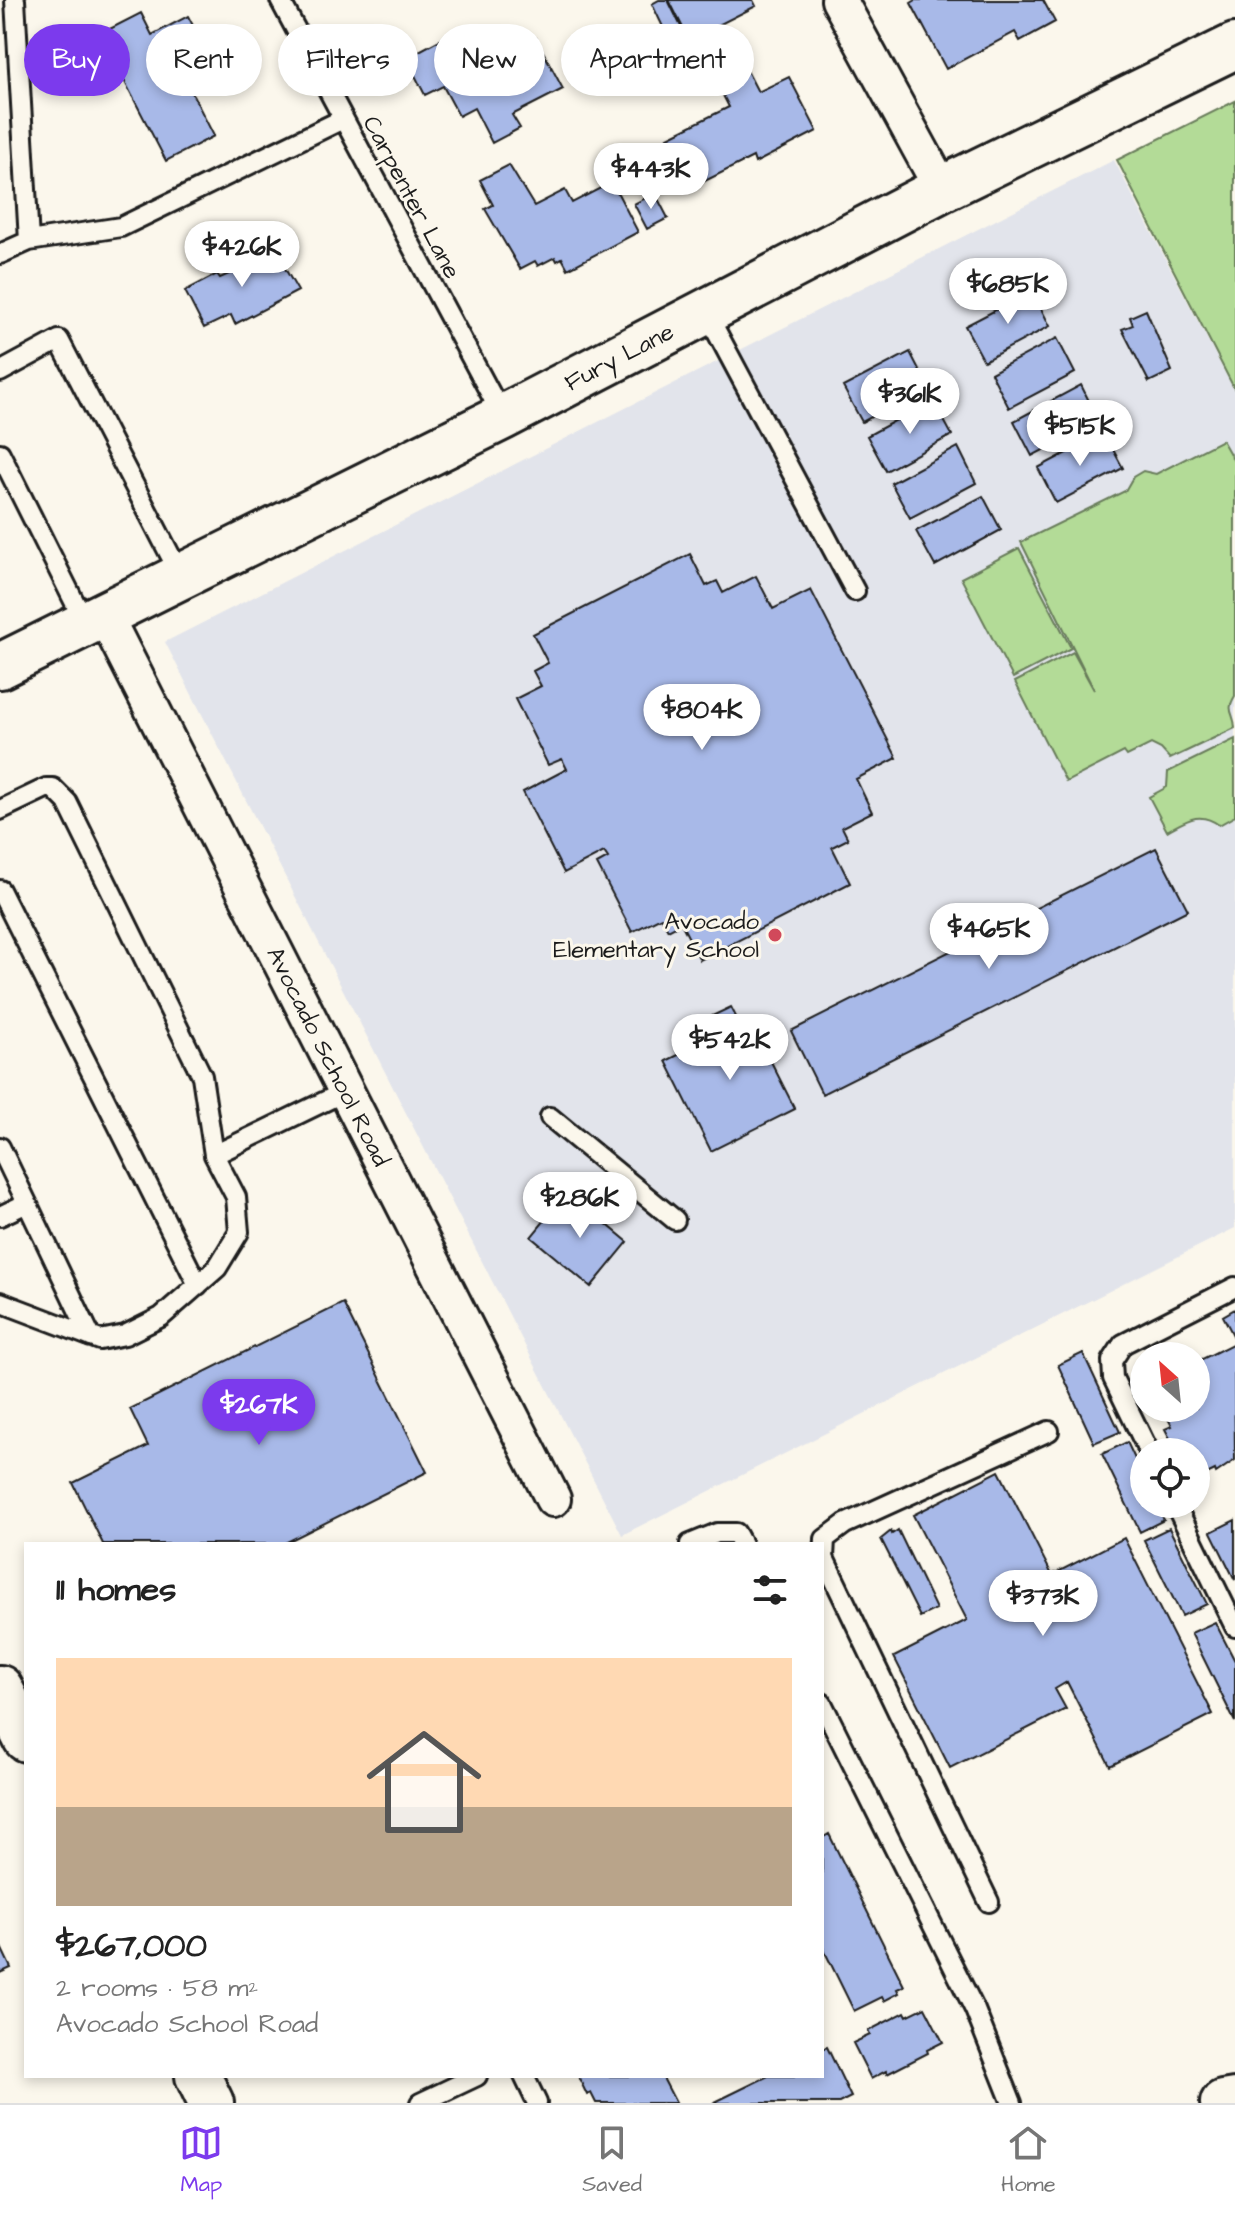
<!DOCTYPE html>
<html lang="en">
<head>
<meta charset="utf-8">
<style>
	body { margin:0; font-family:"Architects Daughter",sans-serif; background:#f2f2f2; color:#222; height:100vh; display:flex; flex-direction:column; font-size:30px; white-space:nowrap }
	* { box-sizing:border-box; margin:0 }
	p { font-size:26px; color:#767676 }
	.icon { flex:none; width:44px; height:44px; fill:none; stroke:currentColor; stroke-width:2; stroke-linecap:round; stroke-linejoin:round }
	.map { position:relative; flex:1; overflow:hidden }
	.side { position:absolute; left:24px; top:1542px; width:800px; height:536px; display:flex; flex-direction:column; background:#fff; border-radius:0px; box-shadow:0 4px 12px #0003 }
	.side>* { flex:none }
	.banner { position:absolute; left:24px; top:24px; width:800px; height:72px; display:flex; gap:16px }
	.needle { width:52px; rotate:333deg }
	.controls { position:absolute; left:1130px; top:1342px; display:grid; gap:16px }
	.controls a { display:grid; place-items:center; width:80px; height:80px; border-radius:50%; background:#fff; box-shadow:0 4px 12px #0003; font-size:40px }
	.price { position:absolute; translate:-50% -68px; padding:0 18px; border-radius:28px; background:#fff; color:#222; font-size:26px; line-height:52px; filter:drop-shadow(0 2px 4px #0008) }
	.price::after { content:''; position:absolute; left:50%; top:48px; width:24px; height:18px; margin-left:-12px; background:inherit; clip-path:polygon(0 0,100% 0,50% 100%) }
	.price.current { background:#7c3aed; color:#fff }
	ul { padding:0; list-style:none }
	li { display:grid; align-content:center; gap:16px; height:424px; padding:0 32px }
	li span { display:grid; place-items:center; height:248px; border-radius:0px; color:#555 }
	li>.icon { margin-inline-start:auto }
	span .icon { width:144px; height:144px; fill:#fffc; stroke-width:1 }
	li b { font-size:34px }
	h2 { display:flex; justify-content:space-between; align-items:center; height:96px; padding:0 32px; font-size:34px }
	.tag { padding:0 28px; border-radius:36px; background:#fff; box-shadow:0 4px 12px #0003; font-size:28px; line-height:72px }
	.tag.current { background:#7c3aed; color:#fff }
	.menu { display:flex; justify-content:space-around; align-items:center; height:112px; border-top:2px solid #e0e0e0; background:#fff; font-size:22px; color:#767676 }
	.menu a { display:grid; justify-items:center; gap:4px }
	.menu .current { color:#7c3aed }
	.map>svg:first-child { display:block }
	.built { fill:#e2e4eb }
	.green { fill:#b3db97; stroke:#687c5a; stroke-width:2 }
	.building { fill:#a8b9e8; stroke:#1c1c1c; stroke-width:2 }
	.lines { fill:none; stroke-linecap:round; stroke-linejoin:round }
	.service-casing { stroke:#1c1c1c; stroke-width:24 }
	.minor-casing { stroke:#1c1c1c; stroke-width:40 }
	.secondary-casing { stroke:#1c1c1c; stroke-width:50 }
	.service { stroke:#fbf7ec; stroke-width:18 }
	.minor { stroke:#fbf7ec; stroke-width:34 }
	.secondary { stroke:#fbf7ec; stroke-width:44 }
	.poi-dot { fill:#d1495b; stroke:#fbf7ec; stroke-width:3 }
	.labels { text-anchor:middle; stroke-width:6; stroke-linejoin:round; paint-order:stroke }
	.street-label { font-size:24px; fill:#1c1c1c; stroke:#fbf7ec }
	.poi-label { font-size:24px; fill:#1c1c1c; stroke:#fbf7ec; text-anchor:end }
</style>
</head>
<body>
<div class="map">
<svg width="1235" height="2103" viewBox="0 0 1235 2103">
	<rect width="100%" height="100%" fill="#fbf7ec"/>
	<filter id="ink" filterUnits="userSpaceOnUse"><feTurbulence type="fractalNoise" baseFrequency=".0125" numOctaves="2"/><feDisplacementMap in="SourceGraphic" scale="16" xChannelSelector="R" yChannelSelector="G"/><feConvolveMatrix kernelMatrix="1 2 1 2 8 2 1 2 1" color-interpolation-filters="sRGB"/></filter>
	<g filter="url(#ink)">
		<path class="built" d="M 1114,160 L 1235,392 L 1235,1228 L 622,1535 L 165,642 Z"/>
		<path class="green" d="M 1235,101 L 1235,390 L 1117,160 Z
			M 1222,440 L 1235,463 L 1235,696 C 1225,712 1235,713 1235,728 L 1170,759 L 1161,749 L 1151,744 L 1127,756 L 1124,752 L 1066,782 L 1015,682 L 1073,652 L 1094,690 L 1021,542 L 1125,491 L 1133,477 L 1143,471 L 1156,474 Z
			M 1019,548 L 1071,648 L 1013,678 L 961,578 Z
			M 1235,739 L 1235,816 L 1219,825 C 1199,810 1186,821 1167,831 L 1149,797 L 1167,787 L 1168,772 Z"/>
		<path class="building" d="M 659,0 L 668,0 L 689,43 L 674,50 L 652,4 Z
			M 669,0 L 753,0 L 756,6 L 689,40 Z
			M 916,0 L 1043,0 L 1055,22 L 1020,41 L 1015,32 L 946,69 L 911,3 Z
			M 141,13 L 152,35 L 188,16 L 207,52 L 180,65 L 185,76 L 208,63 L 213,72 L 190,84 L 189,87 L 214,136 L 166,161 L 100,34 Z
			M 445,37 L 458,62 L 490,46 L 496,59 L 536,38 L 563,89 L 512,115 L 520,128 L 492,143 L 474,108 L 459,116 L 443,86 L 425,95 L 406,58 Z
			M 741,59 L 758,92 L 789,77 L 817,131 L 755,163 L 753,157 L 693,187 L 668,137 L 729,107 L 712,74 Z
			M 509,165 L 534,206 L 565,190 L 572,203 L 612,182 L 638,232 L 568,269 L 562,258 L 557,261 L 555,257 L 538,266 L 535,261 L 520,269 L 485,209 L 493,205 L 480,180 Z
			M 655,193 L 668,218 L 647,229 L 634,204 Z
			M 260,248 L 264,256 L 276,253 L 298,291 L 235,324 L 231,315 L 204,328 L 185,291 L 217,274 L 220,278 L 229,274 L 225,266 Z
			M 1032,291 L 1050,326 L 984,361 L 965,326 Z
			M 1146,310 L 1172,371 L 1149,382 L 1122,329 L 1133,325 L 1130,317 Z
			M 1057,338 L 1075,373 L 1009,408 L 991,373 Z
			M 910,352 L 928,387 L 862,422 L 843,387 Z
			M 1081,385 L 1099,421 L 1032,456 L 1014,421 Z
			M 933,400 L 952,435 L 886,471 L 867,436 Z
			M 1104,433 L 1123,468 L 1056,503 L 1038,468 Z
			M 958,447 L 976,483 L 910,518 L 891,483 Z
			M 983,496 L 1001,530 L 935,566 L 916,531 Z
			M 690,554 L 706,586 L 717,581 L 723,593 L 756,576 L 773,609 L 811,590 L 897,758 L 856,779 L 872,812 L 842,827 L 848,839 L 832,847 L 850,883 L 700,960 L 681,923 L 668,930 L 661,917 L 632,932 L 597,864 L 608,858 L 604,852 L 564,873 L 523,792 L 567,769 L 562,759 L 548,765 L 515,699 L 541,686 L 533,671 L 548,663 L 533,634 Z
			M 1156,848 L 1188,910 L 822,1094 L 791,1031 Z
			M 731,1007 L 740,1025 L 750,1020 L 795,1109 L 711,1151 L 666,1061 L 717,1036 L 708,1018 Z
			M 568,1192 L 628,1242 L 591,1287 L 531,1237 Z
			M 343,1303 L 427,1472 L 283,1544 L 103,1544 L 73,1483 L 148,1446 L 130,1409 Z
			M 1235,1309 L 1235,1339 L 1223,1316 Z
			M 1234,1343 L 1235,1460 L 1216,1473 L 1215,1470 L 1207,1474 L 1200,1462 L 1196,1464 L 1196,1452 L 1177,1452 L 1165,1429 L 1172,1426 L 1162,1408 L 1196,1408 L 1196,1362 Z
			M 1083,1353 L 1120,1432 L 1094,1443 L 1058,1365 Z
			M 1127,1442 L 1144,1478 L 1144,1504 L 1157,1504 L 1164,1520 L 1140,1532 L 1102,1454 Z
			M 999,1471 L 1052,1575 L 1124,1538 L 1213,1714 L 1110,1766 L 1067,1682 L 1055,1689 L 1066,1709 L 950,1768 L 894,1657 L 967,1620 L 913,1515 Z
			M 1235,1520 L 1235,1580 L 1211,1532 Z
			M 1169,1528 L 1207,1604 L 1182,1616 L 1144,1540 Z
			M 898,1530 L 936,1609 L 920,1617 L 881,1539 L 891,1531 L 892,1534 Z
			M 1215,1622 L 1235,1661 L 1235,1722 L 1191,1633 Z
			M 829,1834 L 904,1986 L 897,1989 L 899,1993 L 884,2001 L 882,1997 L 854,2011 L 822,1946 L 822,1838 Z
			M 0,1945 L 11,1968 L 0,1973 Z
			M 925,2007 L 943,2042 L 927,2050 L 928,2053 L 887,2074 L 886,2071 L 871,2079 L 853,2043 L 870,2035 L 868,2031 L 905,2012 L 907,2016 Z
			M 827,2047 L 851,2097 L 839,2103 L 713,2103 L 768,2076 L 822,2076 L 822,2049 Z
			M 578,2076 L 662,2076 L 676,2103 L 596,2103 L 591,2093 L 587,2095 Z"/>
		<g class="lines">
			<g class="service-casing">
				<path id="service" d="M 15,0 L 29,241
					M 280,0 L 503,417
					M 0,254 L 29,241 L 121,227 L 343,119
					M 706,312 L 855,591
					M 0,372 L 59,340 L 181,576
					M 0,453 L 85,623
					M 0,810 L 46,788 L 53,788 L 67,802 L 202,1076 L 214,1155
					M 0,890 L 198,1285
					M 550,1117 L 675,1220
					M 0,1147 L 27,1203
					M 0,1216 L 27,1203 L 91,1337
					M 0,1302 L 100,1340 L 125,1335 L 161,1317 L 217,1268 L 239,1232 L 236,1197 L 214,1155 L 346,1091
					M 1149,1452 L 1113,1378 L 1112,1361 L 1123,1344 L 1235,1287
					M 1175,1504 L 1235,1627
					M 690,1544 L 717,1533 L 736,1533 L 742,1544
					M 822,1703 L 975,2010 L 1012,2103
					M 989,1902 L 824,1558 L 825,1539 L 845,1524 L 1049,1431
					M 524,2076 L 537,2103
					M 420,2103 L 477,2076"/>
			</g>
			<g class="minor-casing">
				<g id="minor">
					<path d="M 839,0 L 942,189"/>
					<path id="s1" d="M 104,614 L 553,1499"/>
				</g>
			</g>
			<g class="secondary-casing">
				<g id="secondary">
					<path id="s2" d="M 0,666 L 503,417 L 942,189 L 1235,46"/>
					<path d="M 0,1688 L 26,1739"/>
					<path d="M 198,2076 L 211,2103"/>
					<path d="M 1223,2103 L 1235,2101"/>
				</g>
			</g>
			<use href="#service" class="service"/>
			<use href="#minor" class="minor"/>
			<use href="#secondary" class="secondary"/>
		</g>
	</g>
	<circle class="poi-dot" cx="775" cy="935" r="8"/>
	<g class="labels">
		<g class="street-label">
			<text transform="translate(412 197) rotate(62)" y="8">Carpenter Lane</text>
			<text dy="8" stroke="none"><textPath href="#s2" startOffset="692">Fury Lane</textPath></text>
			<text dy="8" stroke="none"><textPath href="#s1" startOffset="496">Avocado School Road</textPath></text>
		</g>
		<g class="poi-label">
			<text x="759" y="929">Avocado<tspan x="759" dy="28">Elementary School</tspan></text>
		</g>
	</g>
</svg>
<div class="controls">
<a><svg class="needle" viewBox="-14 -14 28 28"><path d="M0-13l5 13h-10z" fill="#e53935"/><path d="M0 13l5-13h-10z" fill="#767676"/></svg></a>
<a><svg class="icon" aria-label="locate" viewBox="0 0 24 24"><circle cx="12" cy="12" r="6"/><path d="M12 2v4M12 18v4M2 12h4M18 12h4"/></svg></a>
</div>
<b class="price" style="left:651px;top:211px">$443K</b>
<b class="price" style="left:242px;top:289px">$426K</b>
<b class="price" style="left:1008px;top:326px">$685K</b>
<b class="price" style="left:910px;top:436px">$361K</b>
<b class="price" style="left:1080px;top:468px">$515K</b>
<b class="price" style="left:702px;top:752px">$804K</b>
<b class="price" style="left:989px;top:971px">$465K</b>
<b class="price" style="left:730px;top:1082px">$542K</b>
<b class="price" style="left:580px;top:1240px">$286K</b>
<b class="price current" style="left:259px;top:1447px">$267K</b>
<b class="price" style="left:1043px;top:1638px">$373K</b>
<div class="banner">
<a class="tag current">Buy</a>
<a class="tag">Rent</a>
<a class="tag">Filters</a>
<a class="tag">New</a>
<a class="tag">Apartment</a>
</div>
<section class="side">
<h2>11 homes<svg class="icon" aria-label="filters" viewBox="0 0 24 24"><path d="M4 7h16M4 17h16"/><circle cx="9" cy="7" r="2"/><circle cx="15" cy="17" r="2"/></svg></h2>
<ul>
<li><span style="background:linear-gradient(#ffd9b3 60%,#b9a48a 0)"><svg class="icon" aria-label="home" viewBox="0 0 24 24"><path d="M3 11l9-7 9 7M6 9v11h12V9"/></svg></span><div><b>$267,000</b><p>2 rooms · 58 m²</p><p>Avocado School Road</p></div></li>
</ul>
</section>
</div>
<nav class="menu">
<a class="current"><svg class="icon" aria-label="map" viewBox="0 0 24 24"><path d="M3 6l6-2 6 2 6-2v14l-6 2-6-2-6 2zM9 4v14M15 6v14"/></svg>Map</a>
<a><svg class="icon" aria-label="saved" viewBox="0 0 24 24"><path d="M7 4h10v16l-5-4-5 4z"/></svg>Saved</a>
<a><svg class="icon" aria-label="home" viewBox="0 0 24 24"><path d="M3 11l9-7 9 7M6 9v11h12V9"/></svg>Home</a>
</nav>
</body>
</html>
